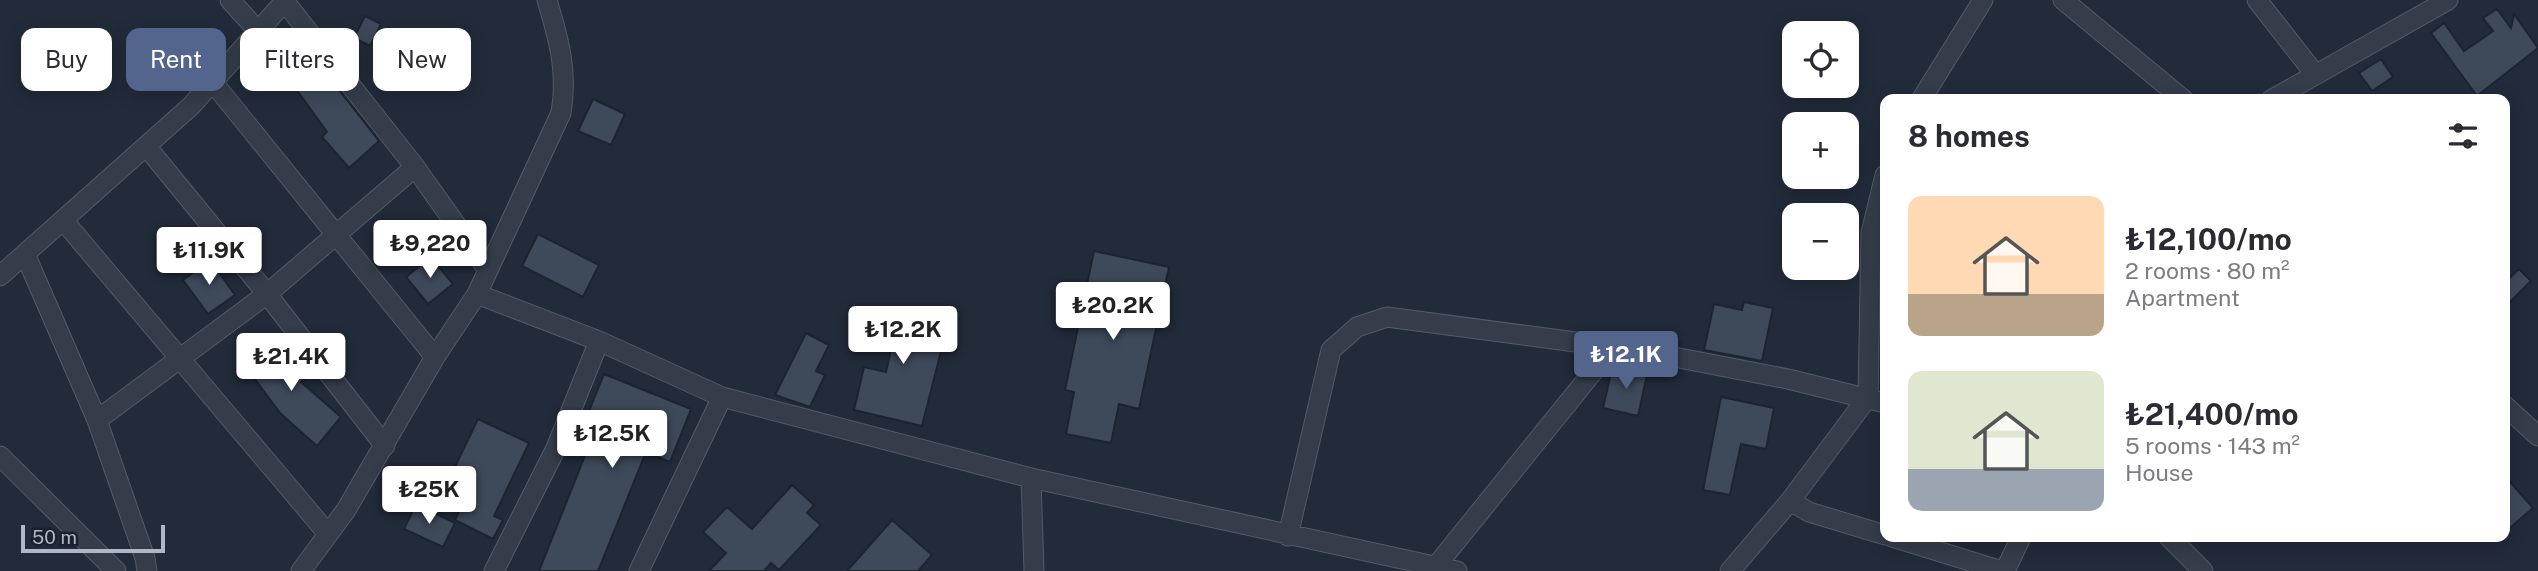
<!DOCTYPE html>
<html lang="en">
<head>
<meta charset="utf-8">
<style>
	body { margin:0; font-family:"Public Sans",sans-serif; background:#f2f2f3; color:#2b2b33; height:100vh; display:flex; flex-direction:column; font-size:26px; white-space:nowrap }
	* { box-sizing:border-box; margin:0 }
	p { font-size:23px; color:#7c7c81 }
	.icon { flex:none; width:38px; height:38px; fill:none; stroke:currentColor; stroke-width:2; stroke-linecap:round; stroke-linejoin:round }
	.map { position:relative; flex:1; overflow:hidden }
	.sheet { position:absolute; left:1880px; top:94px; width:630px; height:448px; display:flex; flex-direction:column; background:#fff; border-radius:14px; box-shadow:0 4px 18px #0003 }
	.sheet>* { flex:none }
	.banner { position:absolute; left:21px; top:28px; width:665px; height:63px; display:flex; gap:14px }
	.tools { position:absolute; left:1782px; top:21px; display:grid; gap:14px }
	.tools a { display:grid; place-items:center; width:77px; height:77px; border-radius:14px; background:#fff; box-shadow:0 4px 18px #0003; font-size:35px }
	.scale { position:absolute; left:21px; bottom:18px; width:144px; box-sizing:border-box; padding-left:7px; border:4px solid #b0b8c7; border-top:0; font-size:19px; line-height:24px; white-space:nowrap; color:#b0b8c7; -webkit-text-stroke:5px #1b222f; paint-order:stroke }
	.price { position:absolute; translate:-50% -60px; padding:0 16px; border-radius:7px; background:#fff; color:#222; font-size:23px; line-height:46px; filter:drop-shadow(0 2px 4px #0008) }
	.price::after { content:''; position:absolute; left:50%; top:42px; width:21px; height:16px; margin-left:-10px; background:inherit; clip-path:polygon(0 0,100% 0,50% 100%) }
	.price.active { background:#53658c; color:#fff }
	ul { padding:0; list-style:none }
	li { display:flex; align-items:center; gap:21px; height:175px; padding:0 28px }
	li span { display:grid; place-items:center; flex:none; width:196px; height:140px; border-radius:14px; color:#555 }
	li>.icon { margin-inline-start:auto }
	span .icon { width:84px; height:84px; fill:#fffc; stroke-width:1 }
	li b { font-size:30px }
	h2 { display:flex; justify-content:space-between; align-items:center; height:84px; padding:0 28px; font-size:30px }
	.chip { padding:0 24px; border-radius:14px; background:#fff; box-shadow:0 4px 18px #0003; font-size:24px; line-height:63px }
	.chip.active { background:#53658c; color:#fff }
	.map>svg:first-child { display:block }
	.building { fill:#3e495a; stroke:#1d2431; stroke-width:2 }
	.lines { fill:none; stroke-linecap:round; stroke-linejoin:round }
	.minor-casing { stroke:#535b68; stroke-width:21 }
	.minor { stroke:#353d4b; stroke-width:19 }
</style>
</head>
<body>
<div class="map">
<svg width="2538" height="571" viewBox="0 0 2538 571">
	<rect width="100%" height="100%" fill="#222b3a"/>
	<path class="building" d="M 2497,9 L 2511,28 L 2514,14 L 2538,48 L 2477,96 L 2431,33 L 2444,23 L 2464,51 L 2493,31 L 2483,18 Z
		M 365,16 L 381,24 L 370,46 L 354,38 Z
		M 2381,59 L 2393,77 L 2372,91 L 2359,73 Z
		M 318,63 L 379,141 L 349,168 L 322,137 L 327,132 L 291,82 Z
		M 593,99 L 625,114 L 611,145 L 578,131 Z
		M 538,234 L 599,265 L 583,297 L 522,266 Z
		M 1094,251 L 1169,267 L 1139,409 L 1119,404 L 1111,443 L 1066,434 L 1074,392 L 1065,390 Z
		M 431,257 L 453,284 L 428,304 L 406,277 Z
		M 210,260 L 235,295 L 208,314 L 183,280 Z
		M 2519,269 L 2531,281 L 2504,308 L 2504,283 Z
		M 1744,302 L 1773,308 L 1762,361 L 1704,350 L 1714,304 L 1742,310 Z
		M 875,307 L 932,320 L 933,313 L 950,316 L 922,426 L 854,410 L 864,367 L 886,372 L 893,341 L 869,336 Z
		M 806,333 L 829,345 L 816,371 L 825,375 L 810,407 L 775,395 Z
		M 276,339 L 305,379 L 301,382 L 341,417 L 317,446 L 280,413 L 243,363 Z
		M 1627,366 L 1648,370 L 1638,416 L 1603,408 L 1611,373 L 1625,376 Z
		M 604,374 L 691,409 L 670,462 L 646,452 L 598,571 L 539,571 L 596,428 L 584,423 Z
		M 1721,397 L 1774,408 L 1766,449 L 1741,444 L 1730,495 L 1703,490 Z
		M 478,419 L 529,443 L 494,516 L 503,520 L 493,539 L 455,520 L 468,493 L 447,483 Z
		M 2504,475 L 2533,508 L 2504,533 Z
		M 792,485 L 814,505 L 807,513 L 821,525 L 779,570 L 771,563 L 764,571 L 709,571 L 726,553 L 703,532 L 727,507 L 752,529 Z
		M 416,504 L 455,523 L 443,547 L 404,529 Z
		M 892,520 L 932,555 L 918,571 L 847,571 Z"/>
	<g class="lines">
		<g class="minor-casing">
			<path id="minor" d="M 230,0 L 258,31
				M 2063,0 L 2184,100
				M 2257,0 L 2315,74
				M 285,2 L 415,167 L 488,270
				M 211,80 L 435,357
				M 1921,100 L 1983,0
				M 2271,100 L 2448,0
				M 146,146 L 267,294 L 385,446
				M 63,220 L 328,534
				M 25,254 L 97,420 L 145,558 L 147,571
				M 0,276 L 191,106 L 286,0
				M 477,294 L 599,341 L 722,397 L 1031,478 L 1457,571
				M 2504,405 L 2538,436
				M 97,420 L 267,294 L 415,167
				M 0,456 L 116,571
				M 1031,478 L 1034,571
				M 1790,501 L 1809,512 L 1885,535
				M 1288,536 L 1331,350 L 1357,327 L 1387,317 L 1643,351 L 1788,379 L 1885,403
				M 1892,537 L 2002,571
				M 2169,537 L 2203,571
				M 301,571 L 346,510 L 435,357 L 477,294 L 561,113 C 568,72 559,40 547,0
				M 494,571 L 556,448 L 599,341
				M 639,571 L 722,397
				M 1432,571 L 1613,347
				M 1730,571 L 1790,501 L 1868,397 L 1871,233 L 1885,175
				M 2005,571 L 2021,537"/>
		</g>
		<use href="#minor" class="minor"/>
	</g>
</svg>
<div class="tools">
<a><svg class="icon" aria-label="locate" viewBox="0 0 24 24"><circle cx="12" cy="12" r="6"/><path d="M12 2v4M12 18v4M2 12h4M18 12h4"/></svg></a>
<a>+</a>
<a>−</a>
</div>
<div class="scale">50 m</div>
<b class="price" style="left:430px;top:280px">₺9,220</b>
<b class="price" style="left:209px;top:287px">₺11.9K</b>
<b class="price" style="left:1113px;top:342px">₺20.2K</b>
<b class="price" style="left:903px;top:366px">₺12.2K</b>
<b class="price active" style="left:1626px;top:391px">₺12.1K</b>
<b class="price" style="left:291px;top:393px">₺21.4K</b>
<b class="price" style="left:612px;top:470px">₺12.5K</b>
<b class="price" style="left:429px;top:526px">₺25K</b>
<div class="banner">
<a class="chip">Buy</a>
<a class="chip active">Rent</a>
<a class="chip">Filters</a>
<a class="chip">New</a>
</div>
<section class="sheet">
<h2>8 homes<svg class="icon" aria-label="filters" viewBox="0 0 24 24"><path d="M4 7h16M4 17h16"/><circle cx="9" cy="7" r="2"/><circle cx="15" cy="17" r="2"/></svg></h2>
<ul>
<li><span style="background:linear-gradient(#ffd9b3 70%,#b9a48a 0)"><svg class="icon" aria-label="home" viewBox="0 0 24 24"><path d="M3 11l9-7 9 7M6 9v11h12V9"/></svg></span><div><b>₺12,100/mo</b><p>2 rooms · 80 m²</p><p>Apartment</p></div></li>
<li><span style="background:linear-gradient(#dfe7d0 70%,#9aa5b1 0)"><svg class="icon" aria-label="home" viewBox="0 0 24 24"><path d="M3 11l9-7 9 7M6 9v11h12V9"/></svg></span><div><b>₺21,400/mo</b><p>5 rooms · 143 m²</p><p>House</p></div></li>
</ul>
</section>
</div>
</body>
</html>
